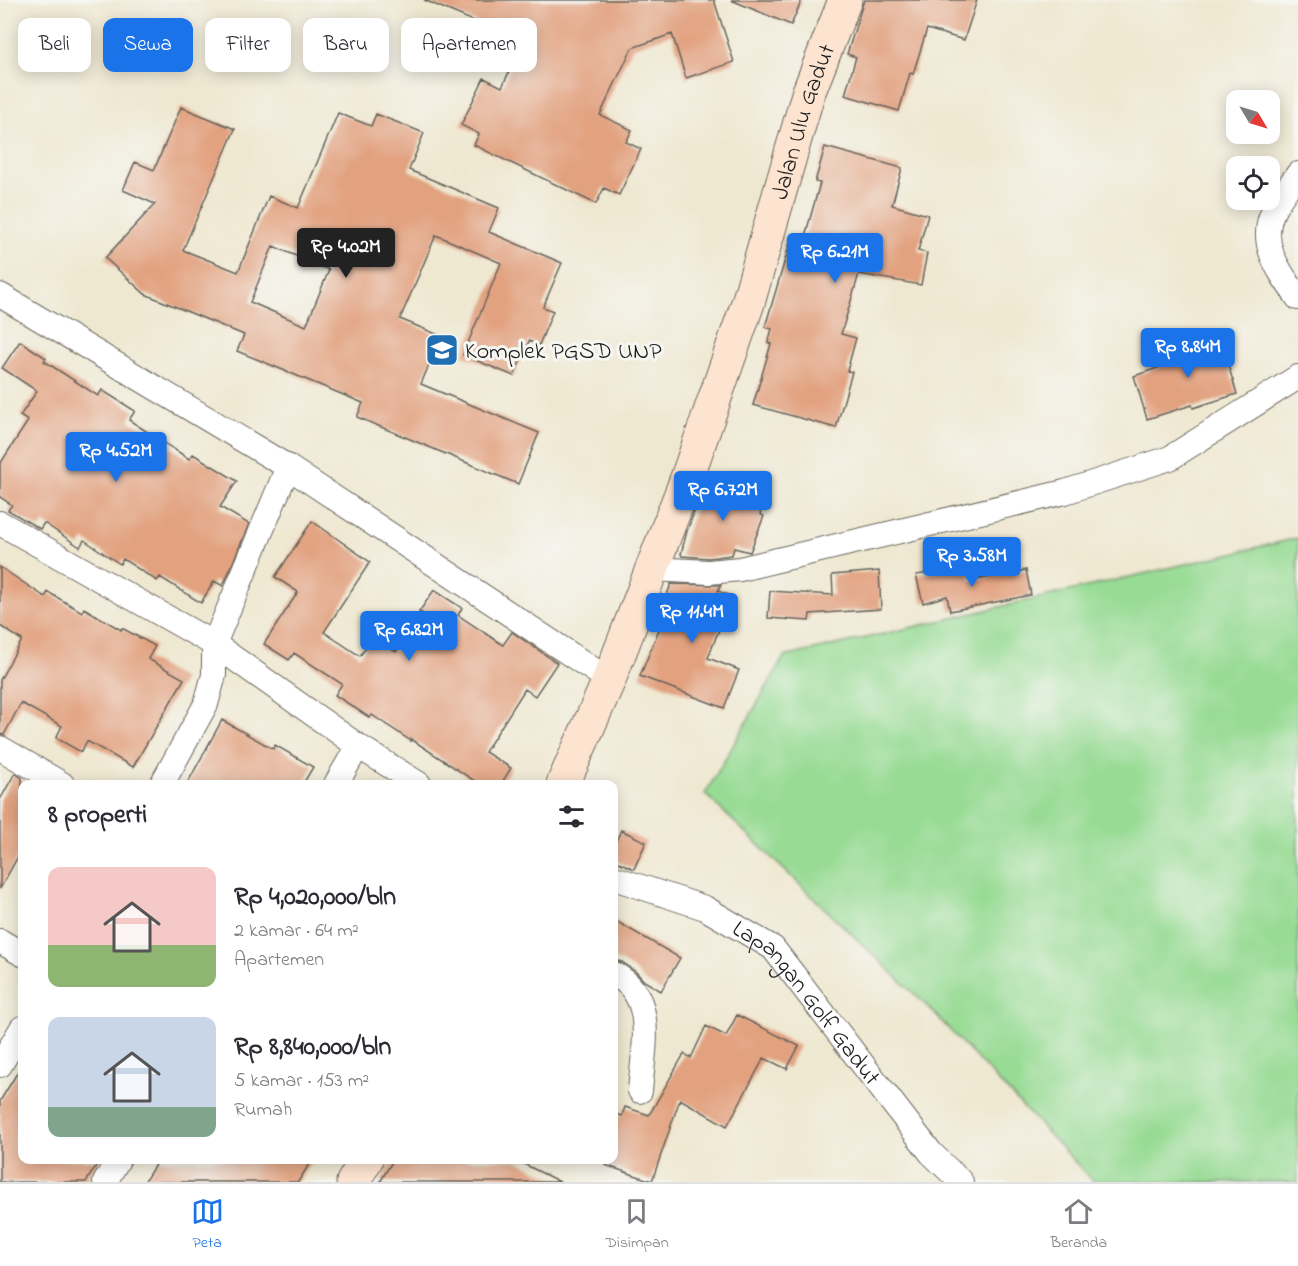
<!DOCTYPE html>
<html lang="id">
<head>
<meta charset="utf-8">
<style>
	body { margin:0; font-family:"Indie Flower",sans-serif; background:#f2f2f3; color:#2b2b33; height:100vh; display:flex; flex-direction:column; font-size:22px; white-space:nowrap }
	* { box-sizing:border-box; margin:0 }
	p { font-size:20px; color:#7c7c81 }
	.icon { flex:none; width:33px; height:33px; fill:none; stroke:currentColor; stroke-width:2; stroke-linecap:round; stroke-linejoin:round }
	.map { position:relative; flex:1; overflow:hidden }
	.side { position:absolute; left:18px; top:780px; width:600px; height:384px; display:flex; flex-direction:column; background:#fff; border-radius:12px; box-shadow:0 3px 15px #0003 }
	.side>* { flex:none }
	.banner { position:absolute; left:18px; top:18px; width:600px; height:54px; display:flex; gap:12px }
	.needle { width:39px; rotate:128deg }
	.buttons { position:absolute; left:1226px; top:90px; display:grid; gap:12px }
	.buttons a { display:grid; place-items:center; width:54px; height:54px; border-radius:12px; background:#fff; box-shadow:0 3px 15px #0003; font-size:30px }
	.price { position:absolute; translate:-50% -51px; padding:0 14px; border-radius:6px; background:#1a73e8; color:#fff; font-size:20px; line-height:39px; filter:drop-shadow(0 2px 3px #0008) }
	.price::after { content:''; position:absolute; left:50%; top:36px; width:18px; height:14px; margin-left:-9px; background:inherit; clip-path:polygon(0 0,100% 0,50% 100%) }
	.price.selected { background:#222; color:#fff }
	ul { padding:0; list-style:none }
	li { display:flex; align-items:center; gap:18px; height:150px; padding:0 30px }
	li span { display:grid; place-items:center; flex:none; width:168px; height:120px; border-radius:12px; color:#555 }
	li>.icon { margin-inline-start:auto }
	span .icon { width:72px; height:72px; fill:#fffc; stroke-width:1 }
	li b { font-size:26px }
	h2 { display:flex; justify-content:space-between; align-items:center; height:72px; padding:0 30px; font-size:26px }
	.pill { padding:0 21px; border-radius:12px; background:#fff; box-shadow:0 3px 15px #0003; font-size:21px; line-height:54px }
	.pill.selected { background:#1a73e8; color:#fff }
	.tab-bar { display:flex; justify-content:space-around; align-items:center; height:84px; border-top:2px solid #e1e1e2; background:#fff; font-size:16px; color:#7c7c81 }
	.tab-bar a { display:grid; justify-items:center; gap:3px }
	.tab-bar .selected { color:#1a73e8 }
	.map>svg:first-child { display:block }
	.green { fill:#98db94; stroke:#5a7c58; stroke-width:1.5 }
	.building { fill:#e2a280; fill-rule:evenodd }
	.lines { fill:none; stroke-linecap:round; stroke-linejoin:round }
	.street-casing { stroke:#66635b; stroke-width:26 }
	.secondary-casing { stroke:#66635b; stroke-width:35 }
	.street { stroke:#fff; stroke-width:24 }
	.secondary { stroke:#fde4d0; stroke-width:33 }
	.labels { text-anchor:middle; stroke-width:6; stroke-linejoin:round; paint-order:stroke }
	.street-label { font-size:24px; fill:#1c1c1c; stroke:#f6f6f2 }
	.poi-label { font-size:24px; fill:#1c1c1c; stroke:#f6f6f2; text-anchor:start }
</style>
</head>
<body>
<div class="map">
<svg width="1298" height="1182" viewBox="0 0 1298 1182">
	<rect width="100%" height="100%" fill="#f6f6f2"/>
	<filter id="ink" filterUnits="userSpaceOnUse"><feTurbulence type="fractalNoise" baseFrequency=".0167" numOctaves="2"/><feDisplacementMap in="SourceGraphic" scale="12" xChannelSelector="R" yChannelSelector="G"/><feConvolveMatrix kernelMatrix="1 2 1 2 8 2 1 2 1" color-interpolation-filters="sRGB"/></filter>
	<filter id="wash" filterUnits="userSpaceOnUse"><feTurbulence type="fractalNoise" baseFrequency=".008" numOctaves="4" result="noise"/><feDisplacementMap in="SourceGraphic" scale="24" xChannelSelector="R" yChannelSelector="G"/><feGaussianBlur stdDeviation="1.35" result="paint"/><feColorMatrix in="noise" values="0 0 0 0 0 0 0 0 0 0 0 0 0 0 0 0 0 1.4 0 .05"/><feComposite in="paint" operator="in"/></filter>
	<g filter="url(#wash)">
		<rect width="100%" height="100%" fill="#efe8d1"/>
		<path class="green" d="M 1298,538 L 1298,1182 L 1094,1182 L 927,1006 L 705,794 L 784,657 Z"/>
		<g id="blocks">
			<path class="building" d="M 424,0 L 714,0 L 734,62 L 686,78 L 672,34 L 632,48 L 600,115 L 632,130 L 626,142 L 641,149 L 619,195 L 604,188 L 596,204 L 474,145 L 479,134 L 461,125 L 484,78 L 502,87 L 523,42 Z
				M 731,0 L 802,0 L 791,25 Z
				M 864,0 L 977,0 L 964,40 L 927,29 L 913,74 L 910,73 L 899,111 L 845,95 L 856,57 L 847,54 Z
				M 181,107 L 235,129 L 183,250 L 238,272 L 269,196 L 298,208 L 338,113 L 371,126 L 376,114 L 424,133 L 409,170 L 499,208 L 489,232 L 562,263 L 543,307 L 553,311 L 539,345 L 529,341 L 514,376 L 463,355 L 501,263 L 436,235 L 400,319 L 441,336 L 421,384 L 539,433 L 518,484 L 357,417 L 363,403 L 237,351 L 244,335 L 145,294 L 105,258 L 155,204 L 123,190 L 135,162 L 154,170 ZM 273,246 L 329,270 L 306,326 L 250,302 Z
				M 825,147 L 902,168 L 892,205 L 928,215 L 918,251 L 927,253 L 921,285 L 859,274 L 841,334 L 856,338 L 847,371 L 852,372 L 836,428 L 753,405 L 771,344 L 768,343 L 772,329 L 765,327 L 790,243 L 802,247 L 820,183 L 815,182 Z
				M 1219,335 L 1237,394 L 1193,408 L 1192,405 L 1147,419 L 1134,376 L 1178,361 L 1174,349 Z
				M 20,341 L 46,358 L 44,361 L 98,396 L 102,390 L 135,411 L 129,420 L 189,459 L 193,454 L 237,481 L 220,507 L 249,524 L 223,586 L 214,581 L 201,603 L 160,577 L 157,581 L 123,559 L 120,564 L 84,540 L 80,547 L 44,523 L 40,529 L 8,510 L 12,505 L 0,497 L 0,464 L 28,421 L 20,416 L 37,391 L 2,368 Z
				M 706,480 L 765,499 L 760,514 L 764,516 L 750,552 L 734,548 L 732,555 L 709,558 L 682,556 L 681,554 L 687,531 Z
				M 312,521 L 370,562 L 324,632 L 360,656 L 373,637 L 396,652 L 422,613 L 419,612 L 434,590 L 462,608 L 458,615 L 503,645 L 512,632 L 557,663 L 535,696 L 525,689 L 485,752 L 511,768 L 501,784 L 479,784 L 411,739 L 411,741 L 372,715 L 370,718 L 335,695 L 342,684 L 294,653 L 289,660 L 264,644 L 298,592 L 275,577 Z
				M 0,567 L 45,597 L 48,592 L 82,612 L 84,608 L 121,630 L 122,628 L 155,646 L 148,659 L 184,679 L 133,767 L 87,741 L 81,752 L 56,738 L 62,726 L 21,703 L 4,735 L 0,734 L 0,680 L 22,640 L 0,626 Z
				M 968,567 L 970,581 L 1026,570 L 1031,595 L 950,611 L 947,596 L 923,603 L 916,575 Z
				M 879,571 L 881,609 L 810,614 L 809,621 L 768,618 L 770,591 L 833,595 L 832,575 Z
				M 671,584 L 721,585 L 718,591 L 732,596 L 708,658 L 739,670 L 724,708 L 640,676 L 667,610 L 662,608 Z
				M 222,720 L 273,749 L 275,745 L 313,767 L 303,784 L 187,784 Z
				M 15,773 L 22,778 L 22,849 L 0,889 L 0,800 Z
				M 621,830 L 646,842 L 634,869 L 614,860 L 614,846 Z
				M 614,920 L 680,958 L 661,991 L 644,981 L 636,972 L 622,962 L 614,960 Z
				M 737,1015 L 799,1046 L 787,1069 L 764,1058 L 727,1126 L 680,1099 L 652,1181 L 605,1165 L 607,1160 L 614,1160 L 614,1113 L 622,1116 L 625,1107 L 649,1115 L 684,1054 L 691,1058 L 706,1026 L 726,1036 Z
				M 22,1065 L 22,1160 L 100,1160 L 86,1182 L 0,1182 L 0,1101 Z
				M 158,1160 L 312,1160 L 298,1182 L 144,1182 Z
				M 393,1160 L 516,1160 L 560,1182 L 380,1182 Z"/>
		</g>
	</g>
	<g filter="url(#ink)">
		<use href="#blocks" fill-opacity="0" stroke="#66635b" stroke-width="1.5"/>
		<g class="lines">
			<g class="street-casing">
				<g id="street">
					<path d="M 1298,174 C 1290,185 1280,197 1274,209 C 1257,243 1279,271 1298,298"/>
					<path d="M 0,295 L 288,467 L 609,680"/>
					<path d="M 0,523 L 214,644 L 358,746"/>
					<path d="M 651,569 L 709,572 L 740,569 L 1065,492 L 1170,458 L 1298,377"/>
					<path d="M 0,748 L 62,784"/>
					<path d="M 162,784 L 206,704 L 214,675 L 214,644 L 288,467"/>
					<path d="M 336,784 L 358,746 L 419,784"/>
					<path id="s1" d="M 614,878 L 705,908 L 773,948 L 931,1153 L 961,1182"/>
					<path d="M 0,941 L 22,954"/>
					<path d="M 614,974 C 658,996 643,1051 640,1091"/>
					<path d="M 0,1065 L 22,1028"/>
					<path d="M 105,1182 L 118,1160"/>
				</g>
			</g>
			<g class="secondary-casing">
				<g id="secondary">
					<path id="s2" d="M 563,784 L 609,680 L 687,478 L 748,303 L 808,94 L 845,0"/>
					<path d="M 353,1182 L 366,1160"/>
				</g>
			</g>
			<use href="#street" class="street"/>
			<use href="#secondary" class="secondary"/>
		</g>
	</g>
	<defs>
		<g id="university-square" transform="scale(1.725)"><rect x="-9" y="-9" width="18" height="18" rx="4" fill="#1f6fb2" stroke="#f6f6f2"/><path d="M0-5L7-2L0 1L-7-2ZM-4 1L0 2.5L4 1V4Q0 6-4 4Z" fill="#fff"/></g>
	</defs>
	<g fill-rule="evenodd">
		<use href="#university-square" x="442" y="350"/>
	</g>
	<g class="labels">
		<g class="street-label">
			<text dy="8" stroke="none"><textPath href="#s2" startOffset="705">Jalan Ulu Gadut</textPath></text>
			<text dy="8" stroke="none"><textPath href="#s1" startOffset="237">Lapangan Golf Gadut</textPath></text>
		</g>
		<g class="poi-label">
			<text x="465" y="358">Komplek PGSD UNP</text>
		</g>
	</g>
</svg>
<div class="buttons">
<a><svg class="needle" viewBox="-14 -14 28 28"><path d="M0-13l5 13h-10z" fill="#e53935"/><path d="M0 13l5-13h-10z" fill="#7c7c81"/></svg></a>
<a><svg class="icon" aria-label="locate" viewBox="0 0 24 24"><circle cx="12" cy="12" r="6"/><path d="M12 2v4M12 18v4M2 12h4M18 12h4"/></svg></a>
</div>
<b class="price selected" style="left:346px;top:279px">Rp 4.02M</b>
<b class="price" style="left:835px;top:284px">Rp 6.21M</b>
<b class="price" style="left:1188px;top:379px">Rp 8.84M</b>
<b class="price" style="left:116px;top:483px">Rp 4.52M</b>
<b class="price" style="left:723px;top:522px">Rp 6.72M</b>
<b class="price" style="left:972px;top:588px">Rp 3.58M</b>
<b class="price" style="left:692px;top:644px">Rp 11.4M</b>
<b class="price" style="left:409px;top:662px">Rp 6.82M</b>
<div class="banner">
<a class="pill">Beli</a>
<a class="pill selected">Sewa</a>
<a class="pill">Filter</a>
<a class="pill">Baru</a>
<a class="pill">Apartemen</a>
</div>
<section class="side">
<h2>8 properti<svg class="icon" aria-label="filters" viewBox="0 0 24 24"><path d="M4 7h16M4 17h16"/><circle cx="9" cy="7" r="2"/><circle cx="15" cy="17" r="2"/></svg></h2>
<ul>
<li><span style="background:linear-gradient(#f6c9c9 65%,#8fb573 0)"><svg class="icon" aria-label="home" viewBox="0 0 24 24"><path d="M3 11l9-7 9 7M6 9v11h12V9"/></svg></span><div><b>Rp 4,020,000/bln</b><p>2 kamar · 64 m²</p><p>Apartemen</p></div></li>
<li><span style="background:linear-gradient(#c9d6e8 75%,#7fa58c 0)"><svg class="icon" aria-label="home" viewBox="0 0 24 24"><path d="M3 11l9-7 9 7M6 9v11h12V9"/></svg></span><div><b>Rp 8,840,000/bln</b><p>5 kamar · 153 m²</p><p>Rumah</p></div></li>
</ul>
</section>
</div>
<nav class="tab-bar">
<a class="selected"><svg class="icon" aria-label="map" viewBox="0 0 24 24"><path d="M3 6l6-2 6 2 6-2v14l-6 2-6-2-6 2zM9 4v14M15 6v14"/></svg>Peta</a>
<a><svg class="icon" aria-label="saved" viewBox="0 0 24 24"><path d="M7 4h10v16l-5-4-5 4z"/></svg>Disimpan</a>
<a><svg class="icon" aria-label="home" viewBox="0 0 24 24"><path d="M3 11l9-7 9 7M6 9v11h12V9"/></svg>Beranda</a>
</nav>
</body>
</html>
